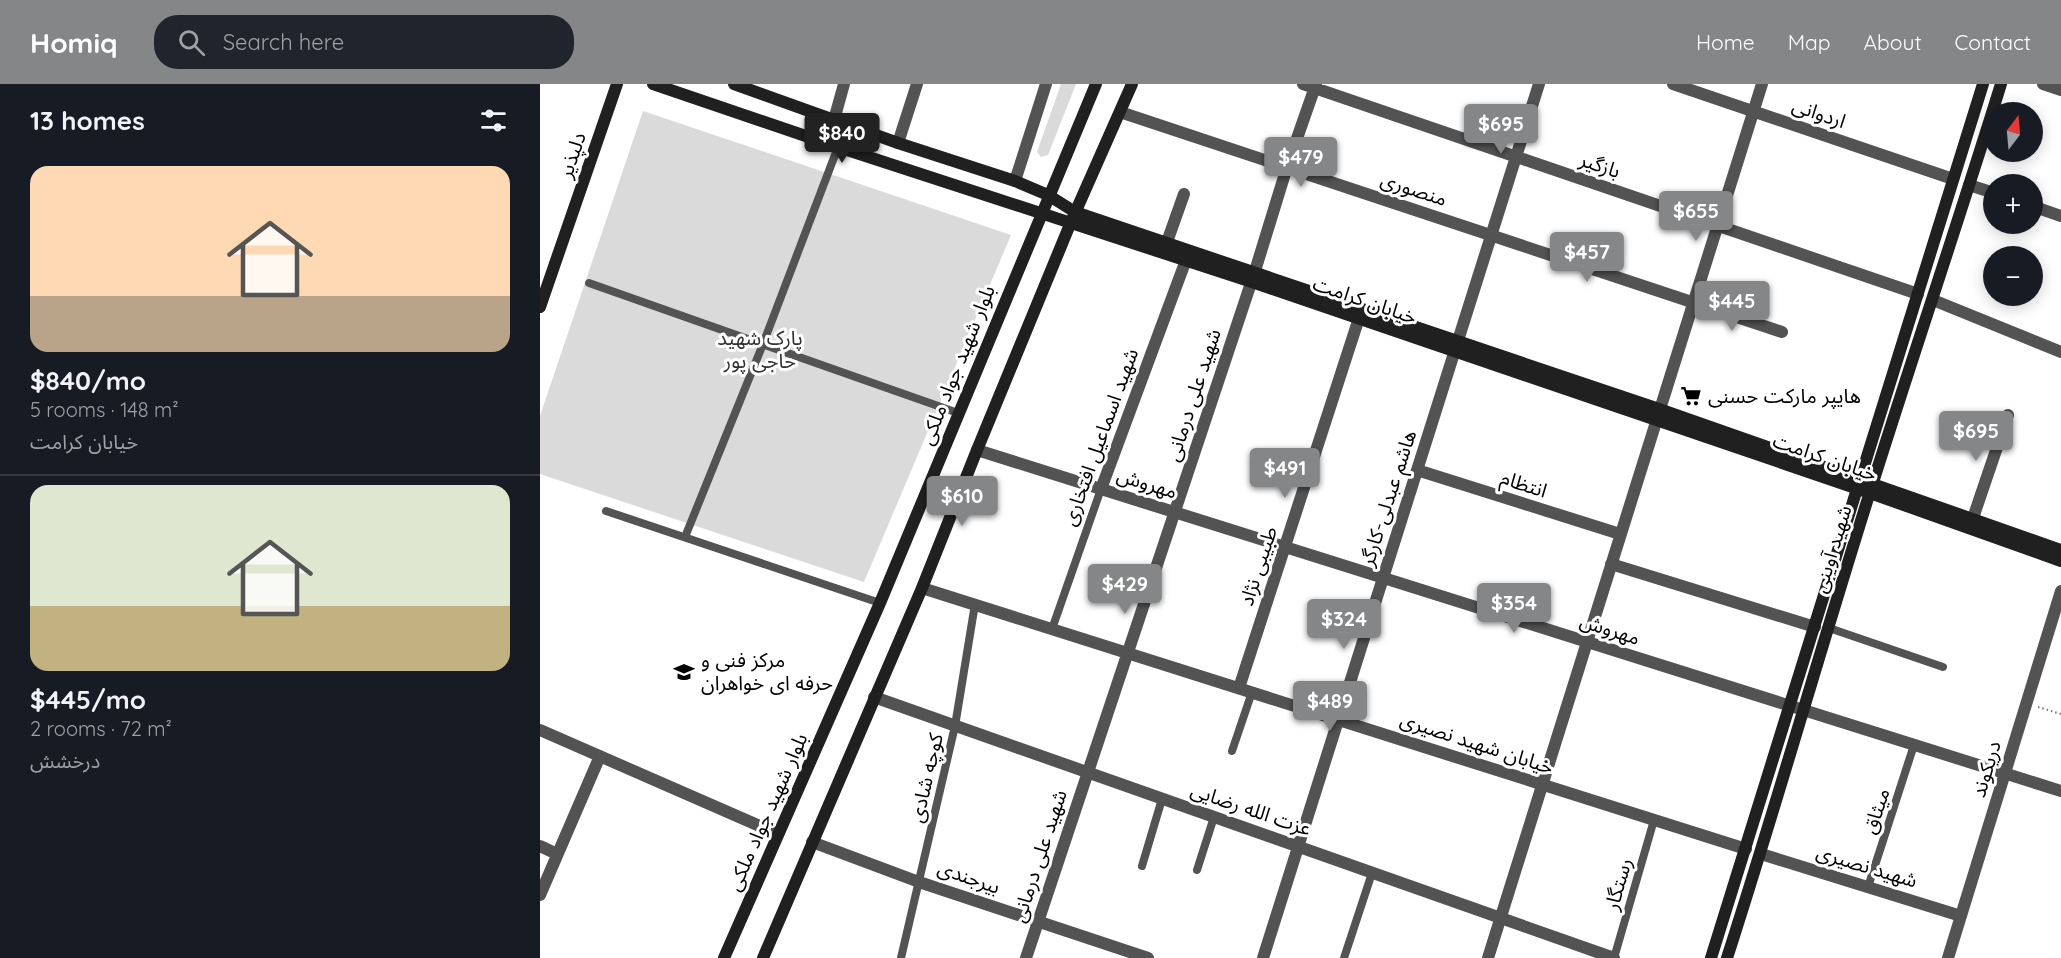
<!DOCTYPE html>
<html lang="en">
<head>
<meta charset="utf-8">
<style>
	body { margin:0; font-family:Quicksand,"Noto Sans Arabic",sans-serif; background:#20242c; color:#f1f3f6; height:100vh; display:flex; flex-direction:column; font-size:22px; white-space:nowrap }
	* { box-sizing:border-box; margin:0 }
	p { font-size:20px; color:#9ea1a6 }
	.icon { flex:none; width:33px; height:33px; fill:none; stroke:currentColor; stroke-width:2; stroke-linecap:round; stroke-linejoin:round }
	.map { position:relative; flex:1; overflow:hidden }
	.panel { display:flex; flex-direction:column; background:#171b24; width:540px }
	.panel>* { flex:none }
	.needle { width:39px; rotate:16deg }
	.controls { position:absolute; left:1443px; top:18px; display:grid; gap:12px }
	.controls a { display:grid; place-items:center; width:60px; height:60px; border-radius:50%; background:#171b24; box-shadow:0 3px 15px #0003; font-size:30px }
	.price { position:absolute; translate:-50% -51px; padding:0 14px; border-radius:6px; background:#858687; color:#fff; font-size:20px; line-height:39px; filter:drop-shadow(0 2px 3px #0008) }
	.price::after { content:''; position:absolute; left:50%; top:36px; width:18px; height:14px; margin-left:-9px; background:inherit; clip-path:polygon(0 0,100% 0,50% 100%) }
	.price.on { background:#222; color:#fff }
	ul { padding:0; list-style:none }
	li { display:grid; align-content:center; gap:12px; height:318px; padding:0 30px }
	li+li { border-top:2px solid #363941 }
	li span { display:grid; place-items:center; height:186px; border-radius:18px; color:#555 }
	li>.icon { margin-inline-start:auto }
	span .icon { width:108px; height:108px; fill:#fffc; stroke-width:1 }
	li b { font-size:26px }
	h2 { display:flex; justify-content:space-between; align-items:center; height:72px; padding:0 30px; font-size:26px }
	header { display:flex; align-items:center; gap:36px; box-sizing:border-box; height:84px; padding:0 30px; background:#858687; color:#fff }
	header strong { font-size:28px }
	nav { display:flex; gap:33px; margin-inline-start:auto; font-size:21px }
	.search { width:420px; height:54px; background:#20242c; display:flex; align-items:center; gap:15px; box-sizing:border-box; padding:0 21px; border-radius:24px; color:#9ea1a6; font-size:22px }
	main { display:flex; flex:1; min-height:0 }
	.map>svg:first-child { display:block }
	.green { fill:#dadada }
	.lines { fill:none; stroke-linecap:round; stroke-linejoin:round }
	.path { stroke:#757575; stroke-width:2; stroke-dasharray:1.5 3; stroke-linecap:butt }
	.lane { stroke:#535353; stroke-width:8 }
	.street { stroke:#535353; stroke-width:12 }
	.secondary { stroke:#202020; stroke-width:12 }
	.labels { text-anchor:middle; stroke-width:6; stroke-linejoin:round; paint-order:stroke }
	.street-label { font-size:20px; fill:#000; stroke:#fff }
	.park-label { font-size:20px; fill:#313131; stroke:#fff }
	.poi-label { font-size:20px; fill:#000; stroke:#fff; text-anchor:start }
</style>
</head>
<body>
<header>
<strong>Homiq</strong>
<div class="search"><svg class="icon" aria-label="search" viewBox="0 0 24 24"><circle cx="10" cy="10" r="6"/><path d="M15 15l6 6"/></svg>Search here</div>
<nav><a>Home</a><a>Map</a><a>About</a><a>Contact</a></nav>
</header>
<main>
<section class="panel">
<h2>13 homes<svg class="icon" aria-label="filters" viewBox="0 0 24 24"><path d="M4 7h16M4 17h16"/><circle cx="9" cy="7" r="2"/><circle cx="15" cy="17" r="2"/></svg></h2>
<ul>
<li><span style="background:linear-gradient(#ffd9b3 70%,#b9a48a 0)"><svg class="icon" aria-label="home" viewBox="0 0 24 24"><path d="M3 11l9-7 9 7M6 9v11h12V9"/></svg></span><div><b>$840/mo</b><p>5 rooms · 148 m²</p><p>خیابان کرامت</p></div></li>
<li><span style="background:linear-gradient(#dfe7d0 65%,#c2b280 0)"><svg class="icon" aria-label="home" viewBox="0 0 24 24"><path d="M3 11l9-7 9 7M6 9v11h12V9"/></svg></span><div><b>$445/mo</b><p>2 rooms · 72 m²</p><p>درخشش</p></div></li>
</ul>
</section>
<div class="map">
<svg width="1521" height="874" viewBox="0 0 1521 874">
	<rect width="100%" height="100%" fill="#fff"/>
	<path class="green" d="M 521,0 L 536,0 L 508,71 L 501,73 L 497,68 Z
		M 103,27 L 471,151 L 324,498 L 0,390 L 0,332 Z"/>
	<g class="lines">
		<path class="path" d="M 1498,623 L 1521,630"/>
		<path class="lane" d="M 49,199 L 418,329
			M 66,427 L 340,519
			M 145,453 L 223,260 L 298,63
			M 1289,544 L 1403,583
			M 512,545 L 561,405
			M 692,667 L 712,608
			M 602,782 L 622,715
			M 657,786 L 674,733
			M 1328,803 L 1374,661
			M 361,874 L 415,642 L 435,520
			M 804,874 L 832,789
			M 1074,874 L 1114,736"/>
		<path class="street" d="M 763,0 L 1378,210
			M 1133,0 L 1413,95
			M 1503,0 L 1521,6
			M 580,28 L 1242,248
			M 294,36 L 304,0
			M 358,59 L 377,0
			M 475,97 L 506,0
			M 1429,101 L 1454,109
			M 1492,122 L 1521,132
			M 627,158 L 644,110
			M 1393,216 L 1521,268
			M 437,366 L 1521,707
			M 877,386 L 1080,450
			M 561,405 L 646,176
			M 1433,434 L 1468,331
			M 1071,480 L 1275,543
			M 382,504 L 1206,765
			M 699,604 L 819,234
			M 334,613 L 1074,874
			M 0,646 L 238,750
			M 272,758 L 379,798 L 608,874
			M 0,762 L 17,770
			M 1221,770 L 1421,832
			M 0,811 L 60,672
			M 486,874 L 715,187 L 747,83 L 776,0
			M 723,874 L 999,0
			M 948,874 L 1222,0
			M 1408,874 L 1521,507"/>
		<path class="secondary" d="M 113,0 L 298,63 L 712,198 L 1330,409 L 1521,477
			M 194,0 L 358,59 L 475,97 L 508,111 L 535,128 L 1119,325 L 1521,466
			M 0,223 L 77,0
			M 184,874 L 340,519 L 556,0
			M 223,874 L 382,504 L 437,366 L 531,138 L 592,0
			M 1171,874 L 1443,0
			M 1187,874 C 1237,719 1281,563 1330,408 C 1373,271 1419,136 1461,0"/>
	</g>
	<defs>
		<g id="supermarket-bare" transform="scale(1.62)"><path d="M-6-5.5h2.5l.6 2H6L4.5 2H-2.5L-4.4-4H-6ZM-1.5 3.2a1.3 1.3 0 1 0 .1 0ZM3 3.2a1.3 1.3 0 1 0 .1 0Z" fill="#000" stroke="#fff" stroke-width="2.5" paint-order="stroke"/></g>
		<g id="school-bare" transform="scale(1.62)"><path d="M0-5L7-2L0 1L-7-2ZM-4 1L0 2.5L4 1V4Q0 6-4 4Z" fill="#000" stroke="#fff" stroke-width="2.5" paint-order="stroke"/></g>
	</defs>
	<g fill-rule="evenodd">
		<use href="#supermarket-bare" x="1151" y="312"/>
		<use href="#school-bare" x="144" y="588"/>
	</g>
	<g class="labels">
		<g class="street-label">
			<text transform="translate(1279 29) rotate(19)" y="7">اردوانی</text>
			<text transform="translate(32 71) rotate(-71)" y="7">دلپذیر</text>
			<text transform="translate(1060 81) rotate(19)" y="7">بازگیر</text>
			<text transform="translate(874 105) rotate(18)" y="7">منصوری</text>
			<text transform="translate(825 216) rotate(19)" y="7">خیابان کرامت</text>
			<text transform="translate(417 281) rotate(-68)" y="7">بلوار شهید جواد ملکی</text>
			<text transform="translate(653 311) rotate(-72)" y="7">شهید علی درمانی</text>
			<text transform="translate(560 353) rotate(-70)" y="7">شهید اسماعیل افتخاری</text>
			<text transform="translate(1285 373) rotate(19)" y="7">خیابان کرامت</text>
			<text transform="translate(607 399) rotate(17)" y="7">مهروش</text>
			<text transform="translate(984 400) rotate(18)" y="7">انتظام</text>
			<text transform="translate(848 414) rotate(-72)" y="7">هاشم عبدلی-کارگر</text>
			<text transform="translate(1292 465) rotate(-73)" y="7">شهید آوینی</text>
			<text transform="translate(718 482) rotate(-72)" y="7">طبیبی نژاد</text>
			<text transform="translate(1070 545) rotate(18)" y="7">مهروش</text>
			<text transform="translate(937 659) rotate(18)" y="7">خیابان شهید نصیری</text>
			<text transform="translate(1446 685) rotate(-73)" y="7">دریکوند</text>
			<text transform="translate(386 694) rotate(-77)" y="7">کوچه شادی</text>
			<text transform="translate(711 725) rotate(19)" y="7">عزت الله رضایی</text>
			<text transform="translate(1336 727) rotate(-72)" y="7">میثاق</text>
			<text transform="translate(227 728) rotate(-66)" y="7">بلوار شهید جواد ملکی</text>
			<text transform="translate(499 772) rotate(-72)" y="7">شهید علی درمانی</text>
			<text transform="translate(1327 782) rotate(17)" y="7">شهید نصیری</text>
			<text transform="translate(429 793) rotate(19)" y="7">بیرجندی</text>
			<text transform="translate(1078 800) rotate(-74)" y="7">رستگار</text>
		</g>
		<g class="park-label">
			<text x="220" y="261">پارک شهید<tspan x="220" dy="23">حاجی پور</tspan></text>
		</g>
		<g class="poi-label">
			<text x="1168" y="319">هایپر مارکت حسنی</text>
			<text x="161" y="583">مرکز فنی و<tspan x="161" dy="23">حرفه ای خواهران</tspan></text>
		</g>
	</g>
</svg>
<div class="controls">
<a><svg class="needle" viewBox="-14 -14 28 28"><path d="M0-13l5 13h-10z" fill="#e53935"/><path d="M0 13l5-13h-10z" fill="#9ea1a6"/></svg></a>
<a>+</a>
<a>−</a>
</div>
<b class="price" style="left:961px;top:71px">$695</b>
<b class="price on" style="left:302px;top:80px">$840</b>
<b class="price" style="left:761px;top:104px">$479</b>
<b class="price" style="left:1156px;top:158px">$655</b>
<b class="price" style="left:1047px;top:199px">$457</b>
<b class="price" style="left:1192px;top:248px">$445</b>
<b class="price" style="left:1436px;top:378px">$695</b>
<b class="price" style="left:745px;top:415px">$491</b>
<b class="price" style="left:422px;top:443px">$610</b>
<b class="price" style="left:585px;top:531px">$429</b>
<b class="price" style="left:974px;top:550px">$354</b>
<b class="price" style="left:804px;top:566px">$324</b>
<b class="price" style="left:790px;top:648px">$489</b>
</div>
</main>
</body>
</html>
